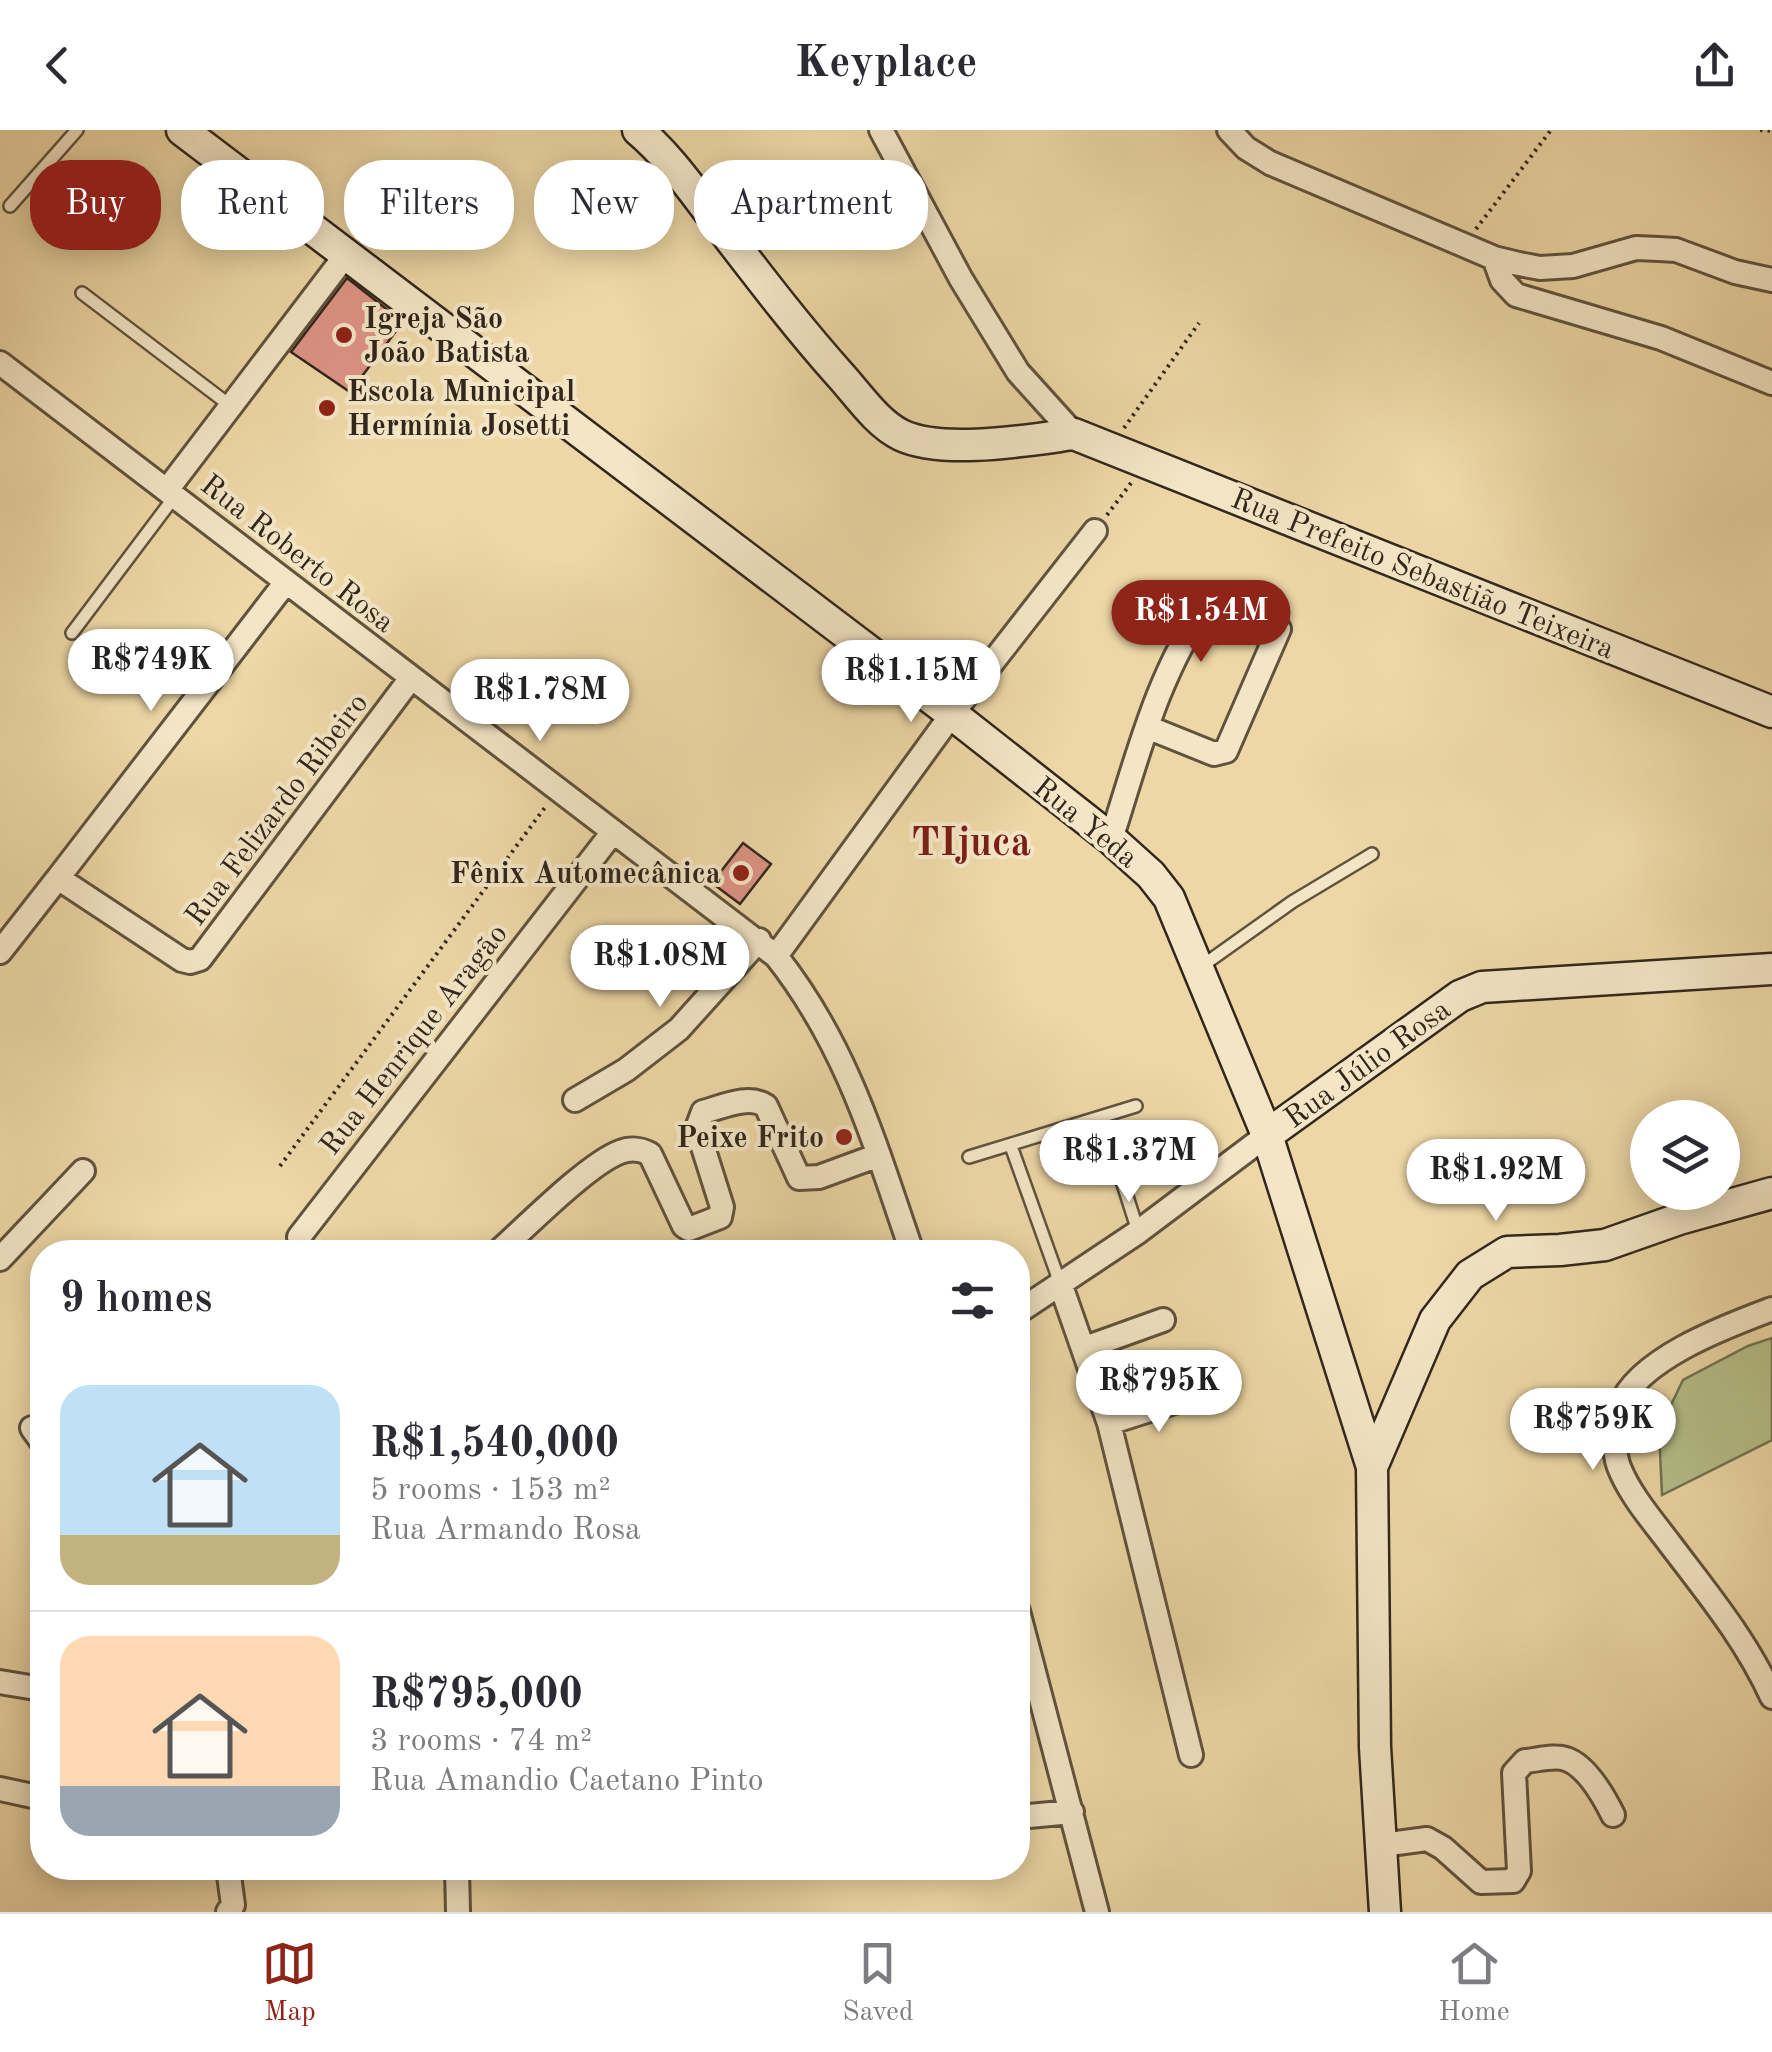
<!DOCTYPE html>
<html lang="en">
<head>
<meta charset="utf-8">
<style>
	body { margin:0; font-family:"Old Standard TT",serif; background:#f2f2f3; color:#2b2b33; height:100vh; display:flex; flex-direction:column; font-size:38px; white-space:nowrap }
	* { box-sizing:border-box; margin:0 }
	p { font-size:32px; color:#7c7c81 }
	.icon { flex:none; width:55px; height:55px; fill:none; stroke:currentColor; stroke-width:2; stroke-linecap:round; stroke-linejoin:round }
	.map { position:relative; flex:1; overflow:hidden }
	.side { position:absolute; left:30px; top:1110px; width:1000px; height:640px; display:flex; flex-direction:column; background:#fff; border-radius:40px; box-shadow:0 5px 25px #0003 }
	.side>* { flex:none }
	.top-card { position:absolute; left:30px; top:30px; width:1000px; height:90px; display:flex; gap:20px }
	.controls { position:absolute; left:1630px; top:970px; display:grid; gap:20px }
	.controls a { display:grid; place-items:center; width:110px; height:110px; border-radius:50%; background:#fff; box-shadow:0 5px 25px #0003; font-size:50px }
	.price { position:absolute; translate:-50% -85px; padding:0 22px; border-radius:35px; background:#fff; color:#222; font-size:32px; line-height:65px; filter:drop-shadow(0 2px 5px #0008) }
	.price::after { content:''; position:absolute; left:50%; top:60px; width:30px; height:22px; margin-left:-15px; background:inherit; clip-path:polygon(0 0,100% 0,50% 100%) }
	.price.active { background:#8f2418; color:#fff }
	ul { padding:0; list-style:none }
	li { display:flex; align-items:center; gap:30px; height:250px; padding:0 30px }
	li+li { border-top:2px solid #e1e1e2 }
	li span { display:grid; place-items:center; flex:none; width:280px; height:200px; border-radius:30px; color:#555 }
	li>.icon { margin-inline-start:auto }
	span .icon { width:120px; height:120px; fill:#fffc; stroke-width:1 }
	li b { font-size:42px }
	h2 { display:flex; justify-content:space-between; align-items:center; height:120px; padding:0 30px; font-size:42px }
	.chip { padding:0 35px; border-radius:40px; background:#fff; box-shadow:0 5px 25px #0003; font-size:35px; line-height:90px }
	.chip.active { background:#8f2418; color:#fff }
	header { display:flex; justify-content:space-between; align-items:center; height:130px; padding:0 30px; background:#fff; font-size:45px; font-weight:600 }
	.menu { display:flex; justify-content:space-around; align-items:center; height:140px; border-top:2px solid #e1e1e2; background:#fff; font-size:28px; color:#7c7c81 }
	.menu a { display:grid; justify-items:center; gap:5px }
	.menu .active { color:#8f2418 }
	.map>svg:first-child { display:block }
	.green { fill:#b5bf89; stroke:#737352; stroke-width:2.5 }
	.building { fill:#dd9385; stroke:#31271c; stroke-width:2.5 }
	.lines { fill:none; stroke-linecap:round; stroke-linejoin:round }
	.lane-casing { stroke:#60533e; stroke-width:16 }
	.street-casing { stroke:#60533e; stroke-width:28 }
	.secondary-casing { stroke:#31271c; stroke-width:35 }
	.path { stroke:#31271c; stroke-width:4; stroke-dasharray:2.5 5; stroke-linecap:butt }
	.lane { stroke:#f3e5c5; stroke-width:11 }
	.street { stroke:#f3e5c5; stroke-width:22 }
	.secondary { stroke:#f3e5c5; stroke-width:30 }
	.poi-dot { fill:#8f2418; stroke:#f3e5c5; stroke-width:4 }
	.labels { text-anchor:middle; stroke-width:8; stroke-linejoin:round; paint-order:stroke }
	.poi-label { font-size:30px; font-weight:bold; fill:#31271c; stroke:#f3e5c5; text-anchor:start }
	.street-label { font-size:30px; fill:#31271c; stroke:#f3e5c5 }
	.district-label { font-size:40px; font-weight:bold; fill:#7a1f14; stroke:#f3e5c5 }
</style>
</head>
<body>
<header><svg class="icon" aria-label="back" viewBox="0 0 24 24"><path d="M15 5l-7 7 7 7"/></svg>Keyplace<svg class="icon" aria-label="share" viewBox="0 0 24 24"><path d="M12 15V3M7 8l5-5 5 5M5 13v7h14v-7"/></svg></header>
<div class="map">
<svg width="1772" height="1782" viewBox="0 0 1772 1782">
	<rect width="100%" height="100%" fill="#edd7a6"/>
	<filter id="stains"><feTurbulence type="fractalNoise" baseFrequency=".002" numOctaves="4"/><feColorMatrix values="0 0 0 0 .2 0 0 0 0 .09 0 0 0 0 .02 0 0 0 .5 -.17"/></filter>
	<radialGradient id="worn" r=".72"><stop offset=".6" stop-color="#630" stop-opacity="0"/><stop offset="1" stop-color="#630" stop-opacity=".3"/></radialGradient>
	<path class="green" d="M 1772,1208 L 1772,1310 L 1662,1365 L 1659,1300 L 1683,1250 L 1748,1216 Z"/>
	<path class="building" d="M 347,148 L 403,192 L 350,262 L 291,222 Z
		M 743,713 L 771,734 L 740,774 L 712,753 Z"/>
	<g class="lines">
		<g class="lane-casing">
			<path id="lane" d="M 10,76 L 77,0
				M 82,163 L 232,277
				M 72,503 L 175,366
				M 1202,836 L 1292,772 L 1372,724
				M 1089,991 L 1123,1054 L 1138,1101
				M 1011,1016 L 1060,1153
				M 969,1027 L 1136,976"/>
		</g>
		<g class="street-casing">
			<path id="street" d="M 881,0 L 961,149 L 1018,242 L 1074,304
				M 1229,0 L 1246,18 L 1270,33 L 1494,128 L 1519,134 L 1540,138 L 1573,136 L 1636,118 L 1659,119 L 1676,120 L 1735,142 L 1772,150
				M 1494,128 L 1502,150 L 1516,165 L 1661,208 L 1772,253
				M 0,233 L 776,826 C 848,917 875,1015 912,1122
				M 167,360 L 345,126
				M 1111,709 C 1137,629 1157,544 1207,474 L 1216,471 L 1279,499 L 1226,621 L 1214,624 L 1147,597
				M 58,748 L 286,452
				M 0,822 L 58,748 L 182,830 L 190,832 L 200,829 L 411,548
				M 776,826 L 952,584 L 1095,401
				M 575,970 L 626,940 L 679,899 L 759,810
				M 299,1107 L 613,702
				M 498,1122 C 526,1097 588,1034 620,1022 C 630,1018 641,1019 650,1024 L 684,1096 L 689,1099 L 720,1087 L 722,1077 L 697,998 L 703,982 C 722,977 749,964 766,976 L 799,1048 L 819,1047 L 879,1025
				M 0,1129 L 83,1041
				M 1060,1153 L 1109,1293 L 1191,1625
				M 1772,1179 C 1727,1196 1639,1228 1620,1276 C 1614,1292 1613,1322 1619,1337 C 1630,1365 1652,1390 1670,1414 C 1708,1464 1746,1510 1772,1567
				M 1018,1182 L 1138,1102 L 1267,1005
				M 1085,1218 L 1163,1190
				M 1109,1293 L 1193,1266
				M 32,1298 L 42,1312
				M 1018,1481 L 1097,1782
				M 0,1552 L 42,1559
				M 0,1659 L 42,1668
				M 1018,1687 L 1072,1682
				M 1382,1715 L 1427,1709 L 1443,1718 L 1481,1752 L 1513,1751 L 1519,1741 L 1514,1643 L 1525,1631 C 1537,1630 1555,1625 1566,1629 C 1587,1636 1604,1667 1613,1685
				M 457,1738 L 458,1782
				M 228,1782 L 233,1775 L 228,1738"/>
		</g>
		<g class="secondary-casing">
			<path id="secondary" d="M 182,0 L 952,584 L 1111,709 L 1151,745 L 1169,768 L 1267,1005 L 1372,1337
				M 638,0 C 669,26 692,60 717,92 C 757,144 797,197 841,246 C 859,266 877,293 901,305 C 943,325 1029,310 1074,304 L 1772,582
				M 1267,1005 L 1460,866 L 1482,857 L 1772,839
				M 1385,1782 L 1375,1617 L 1372,1337 L 1435,1190 L 1470,1145 L 1507,1122 L 1560,1120 L 1605,1115 L 1679,1089 L 1772,1063"/>
		</g>
		<path class="path" d="M 1760,0 L 1772,1
			M 1476,99 L 1551,0
			M 1124,298 L 1199,193
			M 1107,385 L 1131,353
			M 280,1036 L 546,676"/>
		<use href="#lane" class="lane"/>
		<use href="#street" class="street"/>
		<use href="#secondary" class="secondary"/>
	</g>
	<g class="poi-dot">
		<circle cx="344" cy="205" r="10"/>
		<circle cx="327" cy="278" r="10"/>
		<circle cx="741" cy="743" r="10"/>
		<circle cx="844" cy="1007" r="10"/>
	</g>
	<g class="labels">
		<g class="poi-label">
			<text x="364" y="198">Igreja São<tspan x="364" dy="34">João Batista</tspan></text>
			<text x="347" y="271">Escola Municipal<tspan x="347" dy="34">Hermínia Josetti</tspan></text>
			<text x="721" y="753" text-anchor="end">Fênix Automecânica</text>
			<text x="824" y="1017" text-anchor="end">Peixe Frito</text>
		</g>
		<g class="street-label">
			<text transform="translate(298 423) rotate(38)" y="10">Rua Roberto Rosa</text>
			<text transform="translate(1423 443) rotate(22)" y="10">Rua Prefeito Sebastião Teixeira</text>
			<text transform="translate(276 679) rotate(-53)" y="10">Rua Felizardo Ribeiro</text>
			<text transform="translate(1086 692) rotate(39)" y="10">Rua Yeda</text>
			<text transform="translate(413 909) rotate(-52)" y="10">Rua Henrique Aragão</text>
			<text transform="translate(1367 933) rotate(-36)" y="10">Rua Júlio Rosa</text>
		</g>
		<g class="district-label">
			<text x="971" y="725">TIjuca</text>
		</g>
	</g>
	<rect width="100%" height="100%" filter="url(#stains)"/>
	<rect width="100%" height="100%" fill="url(#worn)"/>
</svg>
<div class="controls">
<a><svg class="icon" aria-label="layers" viewBox="0 0 24 24"><path d="M12 4l9 5-9 5-9-5zM3 14l9 5 9-5"/></svg></a>
</div>
<b class="price active" style="left:1201px;top:535px">R$1.54M</b>
<b class="price" style="left:151px;top:584px">R$749K</b>
<b class="price" style="left:911px;top:595px">R$1.15M</b>
<b class="price" style="left:540px;top:614px">R$1.78M</b>
<b class="price" style="left:660px;top:880px">R$1.08M</b>
<b class="price" style="left:1129px;top:1075px">R$1.37M</b>
<b class="price" style="left:1496px;top:1094px">R$1.92M</b>
<b class="price" style="left:1159px;top:1305px">R$795K</b>
<b class="price" style="left:1593px;top:1343px">R$759K</b>
<div class="top-card">
<a class="chip active">Buy</a>
<a class="chip">Rent</a>
<a class="chip">Filters</a>
<a class="chip">New</a>
<a class="chip">Apartment</a>
</div>
<section class="side">
<h2>9 homes<svg class="icon" aria-label="filters" viewBox="0 0 24 24"><path d="M4 7h16M4 17h16"/><circle cx="9" cy="7" r="2"/><circle cx="15" cy="17" r="2"/></svg></h2>
<ul>
<li><span style="background:linear-gradient(#bfe0f5 75%,#c2b280 0)"><svg class="icon" aria-label="home" viewBox="0 0 24 24"><path d="M3 11l9-7 9 7M6 9v11h12V9"/></svg></span><div><b>R$1,540,000</b><p>5 rooms · 153 m²</p><p>Rua Armando Rosa</p></div></li>
<li><span style="background:linear-gradient(#ffd9b3 75%,#9aa5b1 0)"><svg class="icon" aria-label="home" viewBox="0 0 24 24"><path d="M3 11l9-7 9 7M6 9v11h12V9"/></svg></span><div><b>R$795,000</b><p>3 rooms · 74 m²</p><p>Rua Amandio Caetano Pinto</p></div></li>
</ul>
</section>
</div>
<nav class="menu">
<a class="active"><svg class="icon" aria-label="map" viewBox="0 0 24 24"><path d="M3 6l6-2 6 2 6-2v14l-6 2-6-2-6 2zM9 4v14M15 6v14"/></svg>Map</a>
<a><svg class="icon" aria-label="saved" viewBox="0 0 24 24"><path d="M7 4h10v16l-5-4-5 4z"/></svg>Saved</a>
<a><svg class="icon" aria-label="home" viewBox="0 0 24 24"><path d="M3 11l9-7 9 7M6 9v11h12V9"/></svg>Home</a>
</nav>
</body>
</html>
